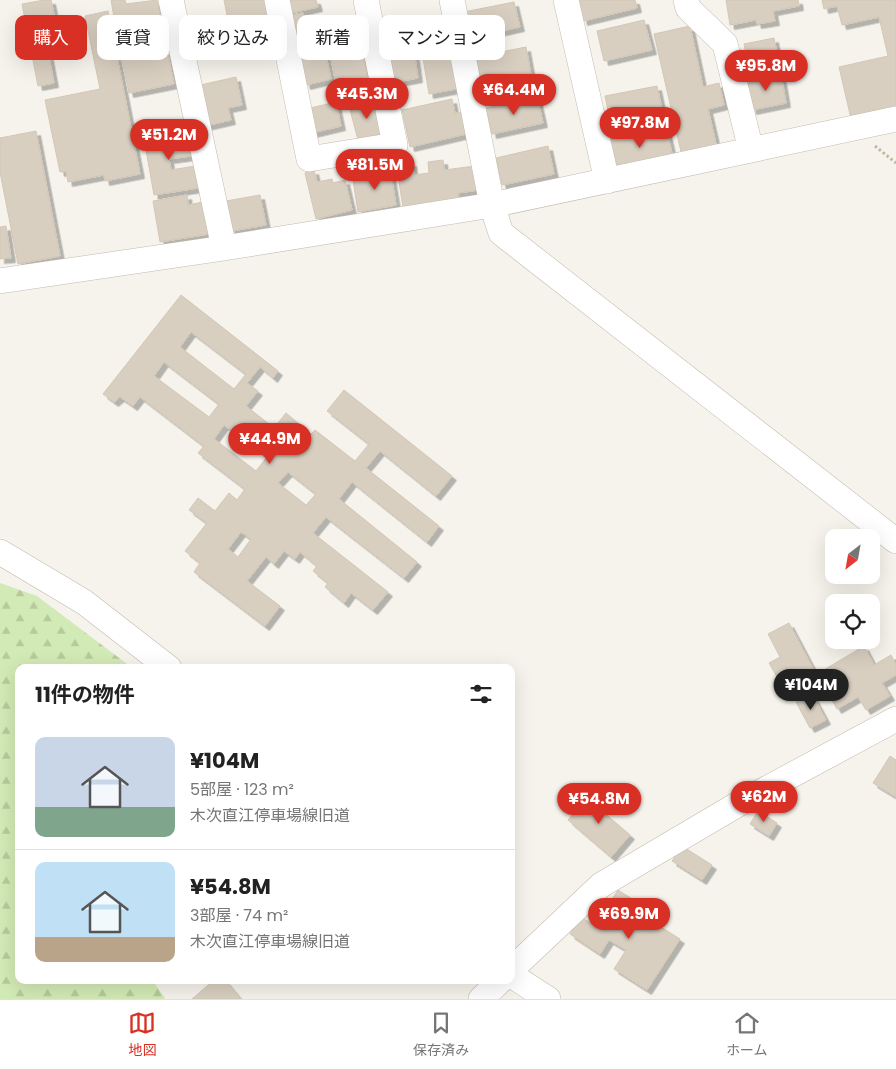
<!DOCTYPE html>
<html lang="ja">
<head>
<meta charset="utf-8">
<style>
	body { margin:0; font-family:Poppins,"Noto Sans JP",sans-serif; background:#f2f2f2; color:#222; height:100vh; display:flex; flex-direction:column; font-size:19px; white-space:nowrap }
	* { box-sizing:border-box; margin:0 }
	p { font-size:16px; color:#767676 }
	.icon { flex:none; width:28px; height:28px; fill:none; stroke:currentColor; stroke-width:2; stroke-linecap:round; stroke-linejoin:round }
	.map { position:relative; flex:1; overflow:hidden }
	.drawer { position:absolute; left:15px; top:664px; width:500px; height:320px; display:flex; flex-direction:column; background:#fff; border-radius:10px; box-shadow:0 5px 20px #0002 }
	.drawer>* { flex:none }
	.top-card { position:absolute; left:15px; top:15px; width:500px; height:45px; display:flex; gap:10px }
	.needle { width:32px; rotate:211deg }
	.controls { position:absolute; left:825px; top:529px; display:grid; gap:10px }
	.controls a { display:grid; place-items:center; width:55px; height:55px; border-radius:10px; background:#fff; box-shadow:0 5px 20px #0002; font-size:25px }
	.price { position:absolute; translate:-50% -42px; padding:0 11px; border-radius:18px; background:#d93025; color:#fff; font-size:16px; line-height:32px; filter:drop-shadow(0 1px 2px #0008) }
	.price::after { content:''; position:absolute; left:50%; top:30px; width:15px; height:11px; margin-left:-8px; background:inherit; clip-path:polygon(0 0,100% 0,50% 100%) }
	.price.current { background:#222; color:#fff }
	ul { padding:0; list-style:none }
	li { display:flex; align-items:center; gap:15px; height:125px; padding:0 20px }
	li+li { border-top:1px solid #e0e0e0 }
	li span { display:grid; place-items:center; flex:none; width:140px; height:100px; border-radius:10px; color:#555 }
	li>.icon { margin-inline-start:auto }
	span .icon { width:60px; height:60px; fill:#fffc; stroke-width:1 }
	li b { font-size:21px }
	h2 { display:flex; justify-content:space-between; align-items:center; height:60px; padding:0 20px; font-size:21px }
	.pill { padding:0 18px; border-radius:10px; background:#fff; box-shadow:0 5px 20px #0002; font-size:18px; line-height:45px }
	.pill.current { background:#d93025; color:#fff }
	.tab-bar { display:flex; justify-content:space-around; align-items:center; height:70px; border-top:1px solid #e0e0e0; background:#fff; font-size:14px; color:#767676 }
	.tab-bar a { display:grid; justify-items:center; gap:2px }
	.tab-bar .current { color:#d93025 }
	.map>svg:first-child { display:block }
	.forest { fill:url(#forest-firs) }
	.building { fill:#d8cfc1; stroke:#d3c7b4; fill-rule:evenodd; filter:url(#shadow) }
	.lines { fill:none; stroke-linecap:round; stroke-linejoin:round }
	.minor-casing { stroke:#c2bbae; stroke-width:26 }
	.path { stroke:#c4b79f; stroke-width:3; stroke-dasharray:2.5 2.5; stroke-linecap:butt }
	.minor { stroke:#fff; stroke-width:25 }
</style>
</head>
<body>
<div class="map">
<svg width="896" height="999" viewBox="0 0 896 999">
	<defs>
		<pattern id="forest-firs" width="22" height="20" patternUnits="userSpaceOnUse" patternTransform="scale(1.25)"><rect width="22" height="20" fill="#d2eab5"/><path d="M5 1l3.5 6h-7zM16 11l3.5 6h-7z" fill="#b6ca9c"/></pattern>
		<filter id="shadow"><feDropShadow dx="4.5" dy="4.5" stdDeviation="0" flood-color="#0004"/></filter>
	</defs>
	<rect width="100%" height="100%" fill="#f6f3ec"/>
	<path class="forest" d="M 0,583 L 37,596 L 131,667 L 19,668 L 19,980 L 152,980 L 165,998 L 164,999 L 0,999 Z"/>
	<path class="building" d="M 44,0 L 51,0 L 60,44 L 47,46 L 54,83 L 38,86 L 22,4 Z
		M 111,0 L 125,0 L 126,4 L 157,0 L 162,27 L 117,35 Z
		M 224,0 L 268,0 L 272,22 L 252,25 L 253,31 L 231,35 Z
		M 283,0 L 316,0 L 318,7 L 287,14 Z
		M 578,0 L 635,0 L 637,8 L 583,21 Z
		M 726,0 L 798,0 L 799,6 L 773,11 L 775,21 L 757,24 L 756,20 L 730,25 Z
		M 822,0 L 896,0 L 896,112 L 852,123 L 839,67 L 888,56 L 879,17 L 842,25 L 837,6 L 824,9 Z
		M 514,2 L 520,27 L 470,38 L 464,12 Z
		M 108,11 L 140,174 L 105,181 L 104,175 L 68,182 L 66,171 L 60,172 L 45,100 L 100,89 L 85,16 Z
		M 303,13 L 305,21 L 322,17 L 325,34 L 293,41 L 287,16 Z
		M 447,16 L 451,40 L 418,45 L 415,26 L 431,23 L 428,19 Z
		M 644,20 L 652,50 L 604,61 L 597,31 Z
		M 690,26 L 703,87 L 719,83 L 724,105 L 708,109 L 717,148 L 682,156 L 654,34 Z
		M 774,38 L 779,64 L 749,70 L 744,44 Z
		M 324,46 L 331,79 L 306,85 L 298,51 Z
		M 454,46 L 461,88 L 429,94 L 422,52 Z
		M 526,47 L 531,75 L 482,84 L 476,57 Z
		M 362,49 L 369,88 L 338,93 L 330,54 Z
		M 167,50 L 174,84 L 129,93 L 122,60 Z
		M 414,50 L 418,78 L 387,84 L 382,56 Z
		M 781,74 L 786,103 L 752,110 L 747,81 Z
		M 236,77 L 242,105 L 228,108 L 231,120 L 205,126 L 196,86 Z
		M 657,86 L 663,115 L 611,125 L 605,96 Z
		M 537,97 L 543,123 L 492,134 L 486,108 Z
		M 376,99 L 385,133 L 358,140 L 349,106 Z
		M 452,99 L 455,113 L 461,112 L 466,134 L 410,147 L 402,110 Z
		M 336,102 L 341,126 L 312,133 L 306,109 Z
		M 186,126 L 191,156 L 169,159 L 171,170 L 195,166 L 198,188 L 154,195 L 143,133 Z
		M 666,127 L 673,158 L 613,170 L 607,140 Z
		M 36,131 L 60,256 L 18,264 L 0,172 L 0,138 Z
		M 548,146 L 554,174 L 502,185 L 496,158 Z
		M 443,160 L 444,170 L 475,166 L 478,190 L 458,193 L 459,199 L 403,207 L 396,164 L 412,162 L 414,175 L 429,173 L 428,162 Z
		M 390,168 L 396,205 L 358,212 L 353,180 L 373,177 L 372,171 Z
		M 314,170 L 317,182 L 332,179 L 333,183 L 345,180 L 352,210 L 316,219 L 305,173 Z
		M 187,195 L 188,205 L 203,202 L 209,234 L 160,242 L 153,201 Z
		M 260,195 L 266,225 L 231,231 L 226,201 Z
		M 6,226 L 11,258 L 0,259 L 0,227 Z
		M 181,295 L 278,371 L 273,378 L 260,367 L 247,383 L 258,391 L 246,406 L 274,428 L 286,413 L 311,434 L 315,430 L 355,461 L 369,444 L 327,411 L 344,390 L 452,476 L 436,496 L 380,451 L 366,468 L 439,526 L 427,542 L 352,482 L 339,499 L 417,562 L 404,578 L 326,517 L 313,533 L 388,592 L 373,610 L 351,593 L 344,603 L 325,587 L 328,583 L 313,571 L 317,566 L 300,552 L 295,559 L 284,551 L 274,564 L 266,557 L 247,581 L 280,606 L 265,626 L 194,572 L 200,563 L 185,551 L 207,523 L 189,510 L 198,498 L 215,511 L 229,493 L 237,500 L 245,489 L 198,453 L 204,446 L 140,397 L 133,406 L 120,397 L 114,402 L 103,394 ZM 191,332 L 246,374 L 234,389 L 180,347 ZM 164,362 L 219,404 L 209,417 L 154,376 ZM 224,425 L 267,457 L 256,471 L 214,439 ZM 288,472 L 316,494 L 306,505 L 278,483 ZM 241,532 L 251,539 L 238,557 L 228,549 Z
		M 789,623 L 817,676 L 786,693 L 769,663 L 780,657 L 768,634 Z
		M 864,646 L 874,665 L 891,655 L 896,665 L 896,675 L 882,683 L 890,696 L 866,710 L 858,697 L 837,709 L 817,674 Z
		M 812,694 L 826,720 L 810,728 L 796,702 Z
		M 890,756 L 896,760 L 896,797 L 873,783 Z
		M 592,792 L 607,805 L 602,811 L 630,835 L 611,857 L 568,820 Z
		M 758,811 L 777,823 L 769,836 L 750,824 Z
		M 682,846 L 712,865 L 702,880 L 672,861 Z
		M 618,890 L 637,902 L 629,914 L 640,921 L 645,917 L 680,939 L 647,990 L 614,969 L 626,950 L 609,940 L 600,954 L 570,934 L 581,917 L 595,926 Z
		M 214,980 L 225,980 L 241,999 L 192,999 Z"/>
	<g class="lines">
		<g class="minor-casing">
			<path id="minor" d="M 171,0 L 224,248
				M 277,0 L 309,159 L 395,145 L 366,0
				M 452,0 L 492,205 L 501,233 L 896,541
				M 566,0 L 607,181
				M 686,0 L 688,8 L 725,44 L 751,150
				M 0,281 L 224,248 L 492,205 L 896,119
				M 0,552 L 84,602 L 169,668
				M 511,970 L 601,885 L 740,803 L 896,719
				M 511,975 L 548,999
				M 481,999 L 501,980"/>
		</g>
		<path class="path" d="M 875,146 L 896,163"/>
		<use href="#minor" class="minor"/>
	</g>
</svg>
<div class="controls">
<a><svg class="needle" viewBox="-14 -14 28 28"><path d="M0-13l5 13h-10z" fill="#e53935"/><path d="M0 13l5-13h-10z" fill="#767676"/></svg></a>
<a><svg class="icon" aria-label="locate" viewBox="0 0 24 24"><circle cx="12" cy="12" r="6"/><path d="M12 2v4M12 18v4M2 12h4M18 12h4"/></svg></a>
</div>
<b class="price" style="left:766px;top:92px">¥95.8M</b>
<b class="price" style="left:514px;top:116px">¥64.4M</b>
<b class="price" style="left:367px;top:120px">¥45.3M</b>
<b class="price" style="left:640px;top:149px">¥97.8M</b>
<b class="price" style="left:169px;top:161px">¥51.2M</b>
<b class="price" style="left:375px;top:191px">¥81.5M</b>
<b class="price" style="left:270px;top:465px">¥44.9M</b>
<b class="price current" style="left:811px;top:711px">¥104M</b>
<b class="price" style="left:764px;top:823px">¥62M</b>
<b class="price" style="left:599px;top:825px">¥54.8M</b>
<b class="price" style="left:629px;top:940px">¥69.9M</b>
<div class="top-card">
<a class="pill current">購入</a>
<a class="pill">賃貸</a>
<a class="pill">絞り込み</a>
<a class="pill">新着</a>
<a class="pill">マンション</a>
</div>
<section class="drawer">
<h2>11件の物件<svg class="icon" aria-label="filters" viewBox="0 0 24 24"><path d="M4 7h16M4 17h16"/><circle cx="9" cy="7" r="2"/><circle cx="15" cy="17" r="2"/></svg></h2>
<ul>
<li><span style="background:linear-gradient(#c9d6e8 70%,#7fa58c 0)"><svg class="icon" aria-label="home" viewBox="0 0 24 24"><path d="M3 11l9-7 9 7M6 9v11h12V9"/></svg></span><div><b>¥104M</b><p>5部屋 · 123 m²</p><p>木次直江停車場線旧道</p></div></li>
<li><span style="background:linear-gradient(#bfe0f5 75%,#b9a48a 0)"><svg class="icon" aria-label="home" viewBox="0 0 24 24"><path d="M3 11l9-7 9 7M6 9v11h12V9"/></svg></span><div><b>¥54.8M</b><p>3部屋 · 74 m²</p><p>木次直江停車場線旧道</p></div></li>
</ul>
</section>
</div>
<nav class="tab-bar">
<a class="current"><svg class="icon" aria-label="map" viewBox="0 0 24 24"><path d="M3 6l6-2 6 2 6-2v14l-6 2-6-2-6 2zM9 4v14M15 6v14"/></svg>地図</a>
<a><svg class="icon" aria-label="saved" viewBox="0 0 24 24"><path d="M7 4h10v16l-5-4-5 4z"/></svg>保存済み</a>
<a><svg class="icon" aria-label="home" viewBox="0 0 24 24"><path d="M3 11l9-7 9 7M6 9v11h12V9"/></svg>ホーム</a>
</nav>
</body>
</html>
